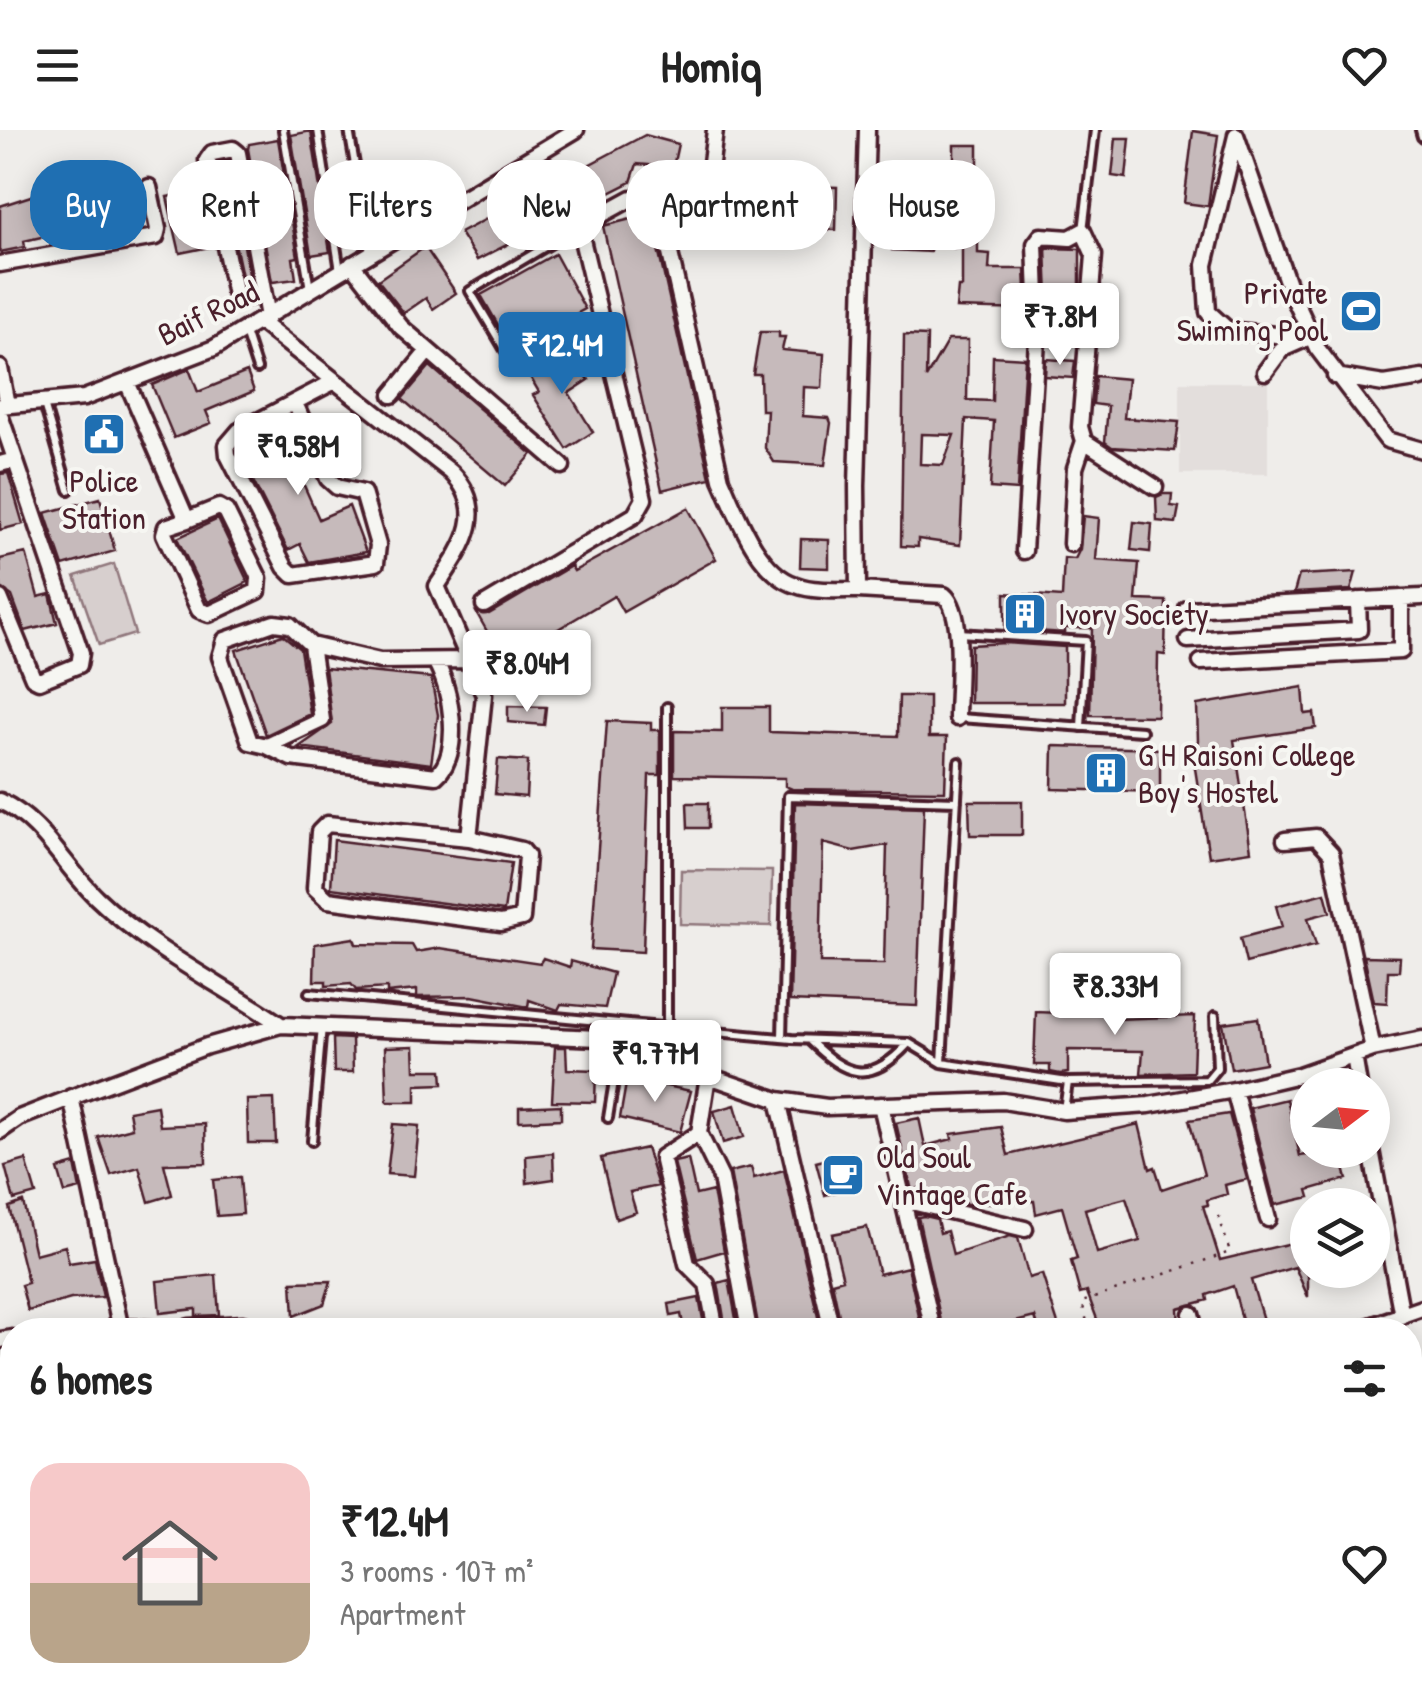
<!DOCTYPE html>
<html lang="en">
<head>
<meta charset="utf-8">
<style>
	body { margin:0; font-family:"Patrick Hand",sans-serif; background:#f2f2f2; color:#222; height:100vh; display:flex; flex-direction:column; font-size:38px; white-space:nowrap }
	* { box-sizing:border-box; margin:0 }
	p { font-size:32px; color:#767676 }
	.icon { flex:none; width:55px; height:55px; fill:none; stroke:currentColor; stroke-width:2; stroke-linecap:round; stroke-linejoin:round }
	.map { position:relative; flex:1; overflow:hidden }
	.panel { position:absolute; left:0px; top:1188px; width:1422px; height:392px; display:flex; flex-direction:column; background:#fff; border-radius:40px 40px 0 0; box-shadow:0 5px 25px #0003 }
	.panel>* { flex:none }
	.top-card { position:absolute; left:30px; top:30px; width:1362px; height:90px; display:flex; gap:20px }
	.needle { width:65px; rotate:74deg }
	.buttons { position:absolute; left:1290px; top:938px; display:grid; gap:20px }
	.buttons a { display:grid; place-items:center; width:100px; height:100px; border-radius:50%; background:#fff; box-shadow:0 5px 25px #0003; font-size:50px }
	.price { position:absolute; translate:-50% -85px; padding:0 22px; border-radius:10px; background:#fff; color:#222; font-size:32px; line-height:65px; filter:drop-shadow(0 2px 5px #0008) }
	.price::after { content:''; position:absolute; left:50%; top:60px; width:30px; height:22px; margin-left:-15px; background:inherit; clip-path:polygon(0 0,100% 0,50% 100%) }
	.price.active { background:#1f6fb2; color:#fff }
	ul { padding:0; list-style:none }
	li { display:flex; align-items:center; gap:30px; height:250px; padding:0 30px }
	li+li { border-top:2px solid #e0e0e0 }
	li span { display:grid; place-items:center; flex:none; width:280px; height:200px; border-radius:30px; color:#555 }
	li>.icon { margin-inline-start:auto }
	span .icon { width:120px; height:120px; fill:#fffc; stroke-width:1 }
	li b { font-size:42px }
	h2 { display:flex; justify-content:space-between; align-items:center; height:120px; padding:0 30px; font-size:42px }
	.chip { padding:0 35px; border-radius:40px; background:#fff; box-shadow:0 5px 25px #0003; font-size:35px; line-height:90px }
	.chip.active { background:#1f6fb2; color:#fff }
	header { display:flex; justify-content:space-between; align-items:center; height:130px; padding:0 30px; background:#fff; font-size:45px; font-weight:700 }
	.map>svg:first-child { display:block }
	.built { fill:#e3dedc }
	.green { fill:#d7cfce; stroke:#90777c; stroke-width:2.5 }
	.building { fill:#c6babb; stroke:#4a1f2b; stroke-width:2.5; fill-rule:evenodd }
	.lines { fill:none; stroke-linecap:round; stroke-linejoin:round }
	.lane-casing { stroke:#4a1f2b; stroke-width:14 }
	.street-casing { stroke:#4a1f2b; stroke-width:21 }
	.path { stroke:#4a1f2b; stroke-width:2.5; stroke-dasharray:2.5 8; stroke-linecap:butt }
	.lane { stroke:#f6f6f2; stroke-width:6 }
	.street { stroke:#f6f6f2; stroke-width:14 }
	.labels { text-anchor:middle; stroke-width:8; stroke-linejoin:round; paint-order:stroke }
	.poi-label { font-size:32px; fill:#4a1f2b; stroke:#f6f6f2; text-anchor:start }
	.street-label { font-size:32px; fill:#4a1f2b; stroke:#f6f6f2 }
</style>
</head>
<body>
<header><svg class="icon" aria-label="menu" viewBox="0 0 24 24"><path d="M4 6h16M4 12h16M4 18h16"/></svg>Homiq<svg class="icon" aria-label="heart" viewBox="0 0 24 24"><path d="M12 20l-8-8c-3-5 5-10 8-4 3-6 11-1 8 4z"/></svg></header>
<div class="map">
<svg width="1422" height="1578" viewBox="0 0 1422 1578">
	<rect width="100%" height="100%" fill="#efedea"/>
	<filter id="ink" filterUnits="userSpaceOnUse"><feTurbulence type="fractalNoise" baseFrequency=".01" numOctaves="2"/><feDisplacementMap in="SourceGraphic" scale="20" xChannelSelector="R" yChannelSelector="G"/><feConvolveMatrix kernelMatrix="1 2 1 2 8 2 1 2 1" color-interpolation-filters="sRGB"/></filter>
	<g filter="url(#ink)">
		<path class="built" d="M 1180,252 L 1268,252 L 1268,344 L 1180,344 Z"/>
		<path class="green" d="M 114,434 L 135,504 L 99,515 L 75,446 Z
			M 681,740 L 772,741 L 771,796 L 680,794 Z"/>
		<path class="building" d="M 311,1 L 330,122 L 311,125 L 291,5 Z
			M 1193,1 L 1218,5 L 1208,76 L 1184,73 Z
			M 645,5 L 678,14 L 673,37 L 637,34 L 631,52 L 477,130 L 460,103 Z
			M 1116,8 L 1130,8 L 1126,48 L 1112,46 Z
			M 278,9 L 298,127 L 293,128 L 296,149 L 272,152 L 248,19 L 249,14 Z
			M 954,15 L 978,15 L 978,123 L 990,124 L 989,139 L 1025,139 L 1027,180 L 956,178 L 958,157 L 962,157 L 962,117 L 954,118 Z
			M 229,31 L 250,150 L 243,151 L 218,33 Z
			M 102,43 L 104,54 L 136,48 L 145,88 L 78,109 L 76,99 L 24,111 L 25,117 L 0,122 L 0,76 Z
			M 749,54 L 837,57 L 836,100 L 748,97 Z
			M 202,60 L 214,116 L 180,123 L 167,67 Z
			M 893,80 L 932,81 L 930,122 L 892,120 Z
			M 634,84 L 650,84 L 710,348 L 662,360 L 603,96 L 635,88 Z
			M 425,117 L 456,163 L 433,179 L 426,168 L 404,183 L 378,150 Z
			M 1046,118 L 1080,119 L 1080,169 L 1048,167 Z
			M 555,124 L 585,179 L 512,219 L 481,165 Z
			M 760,202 L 779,202 L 779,207 L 785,207 L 782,220 L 824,224 L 822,258 L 804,257 L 803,286 L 829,288 L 831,293 L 825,335 L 774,332 L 765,318 L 767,280 L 761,280 L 760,244 L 753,244 Z
			M 904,205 L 927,206 L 926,248 L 948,210 L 968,210 L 967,270 L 992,271 L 993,226 L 1025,228 L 1017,360 L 990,358 L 994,291 L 966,289 L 960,415 L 918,409 L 918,417 L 901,416 ZM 921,304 L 954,305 L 943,335 L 920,334 Z
			M 570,220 L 589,250 L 569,263 L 593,302 L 567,319 L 533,265 L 539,262 L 529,245 Z
			M 1046,229 L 1075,231 L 1073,248 L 1045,246 Z
			M 430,236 L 532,324 L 505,356 L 402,269 Z
			M 189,239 L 198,262 L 247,242 L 254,261 L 206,281 L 211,293 L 174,308 L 152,255 Z
			M 1095,246 L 1128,249 L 1124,288 L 1179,292 L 1175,321 L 1112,317 L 1105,312 L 1108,276 L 1093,274 Z
			M 288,288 L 310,336 L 298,342 L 319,389 L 349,376 L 366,422 L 309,432 L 300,414 L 288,420 L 246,337 L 258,332 L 248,308 Z
			M 8,343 L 23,394 L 0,400 L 0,344 Z
			M 1163,364 L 1172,364 L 1171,376 L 1179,377 L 1176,393 L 1157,391 L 1156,367 Z
			M 100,368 L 115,421 L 63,436 L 45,383 Z
			M 688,378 L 716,429 L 623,482 L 614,466 L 504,531 L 476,482 L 489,484 L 571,436 L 574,441 Z
			M 1083,386 L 1099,388 L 1096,430 L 1139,433 L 1136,470 L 1166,471 L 1165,525 L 1158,524 L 1157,586 L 1090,585 L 1092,498 L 1065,498 L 1065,503 L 1005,499 L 1005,463 L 1062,467 L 1064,428 L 1075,429 L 1080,419 Z
			M 218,389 L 248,452 L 208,472 L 177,408 Z
			M 1134,392 L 1152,394 L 1150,422 L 1131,420 Z
			M 801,409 L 829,410 L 829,438 L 800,437 Z
			M 26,423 L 38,467 L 50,464 L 57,493 L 25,501 L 12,466 L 1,458 L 0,429 Z
			M 1356,442 L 1351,460 L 1294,463 L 1299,445 Z
			M 283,505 L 300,519 L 310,584 L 266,605 L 236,520 Z
			M 1005,513 L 1065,517 L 1065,573 L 970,573 L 971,515 Z
			M 325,538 L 431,548 L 438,585 L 431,634 L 299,617 L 332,594 Z
			M 1303,557 L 1305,584 L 1314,583 L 1316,598 L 1234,610 L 1251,721 L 1209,727 L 1191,613 L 1198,612 L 1197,575 Z
			M 899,566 L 929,566 L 929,607 L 947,607 L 945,661 L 792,659 L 785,656 L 785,648 L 674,646 L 674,601 L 722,602 L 722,577 L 769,577 L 769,602 L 898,606 Z
			M 508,576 L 546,577 L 544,595 L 508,592 Z
			M 607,591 L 651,593 L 651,600 L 660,600 L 660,645 L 649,645 L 643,822 L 591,819 Z
			M 1053,616 L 1160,619 L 1160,662 L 1052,659 Z
			M 498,629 L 528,631 L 526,667 L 495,664 Z
			M 969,671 L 1022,671 L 1022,705 L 970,705 Z
			M 687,673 L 708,673 L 708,698 L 688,698 Z
			M 795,673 L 924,677 L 917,876 L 790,871 ZM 823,713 L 853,721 L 887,715 L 884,834 L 820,833 Z
			M 334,710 L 511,733 L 504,781 L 331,758 Z
			M 1325,763 L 1330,782 L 1308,788 L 1316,815 L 1246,833 L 1240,808 L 1282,797 L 1276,776 Z
			M 354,808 L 356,814 L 412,815 L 416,822 L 440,818 L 540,833 L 543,828 L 570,837 L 571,831 L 613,843 L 605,878 L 561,874 L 558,880 L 529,870 L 528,877 L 472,866 L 417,867 L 417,860 L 387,863 L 387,858 L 356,860 L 351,854 L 326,856 L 326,851 L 314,851 L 315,814 Z
			M 1364,826 L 1400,827 L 1399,841 L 1388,841 L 1387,873 L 1374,872 Z
			M 1062,877 L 1113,877 L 1117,889 L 1195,886 L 1193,942 L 1141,944 L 1143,921 L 1068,920 L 1068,943 L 1060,944 L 1050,942 L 1050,935 L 1034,935 L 1036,882 L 1061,883 Z
			M 1258,888 L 1265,933 L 1231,939 L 1223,893 Z
			M 333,908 L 352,909 L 353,942 L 334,942 Z
			M 414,916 L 415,940 L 442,940 L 443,954 L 416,955 L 416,972 L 387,972 L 385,917 Z
			M 555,917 L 566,917 L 567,939 L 596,940 L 595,972 L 552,971 Z
			M 627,948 L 691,961 L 680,1002 L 620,988 Z
			M 274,969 L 276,1013 L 248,1013 L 247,970 Z
			M 1287,969 L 1300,1026 L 1339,1020 L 1347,1049 L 1308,1060 L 1310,1067 L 1275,1075 L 1250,978 Z
			M 561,975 L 561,989 L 519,991 L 519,977 Z
			M 735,975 L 744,1007 L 723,1013 L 714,981 Z
			M 157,976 L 160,996 L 205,994 L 206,1033 L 164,1034 L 172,1065 L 149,1072 L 139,1037 L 111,1045 L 98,1007 L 132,998 L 129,981 Z
			M 1229,984 L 1247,1049 L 1225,1055 L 1227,1064 L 1207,1070 L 1208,1075 L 1203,1076 L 1220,1130 L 1308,1109 L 1308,1167 L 1295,1137 L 1251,1150 L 1266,1200 L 1245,1200 L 1233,1156 L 1207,1165 L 1208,1170 L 1178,1178 L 1179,1200 L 1101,1200 L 1087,1162 L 1080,1164 L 1071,1131 L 1077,1129 L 1062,1077 L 1036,1084 L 1034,1071 L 967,1074 L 927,1065 L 925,1056 L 912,1061 L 896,993 L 919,988 L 925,1016 L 952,1009 L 951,1004 L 1001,997 L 1008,1025 L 1139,994 L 1150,1039 L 1155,1037 L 1162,1059 L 1204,1045 L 1189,990 ZM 1126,1068 L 1140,1111 L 1097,1123 L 1085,1079 Z
			M 393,994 L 419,996 L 414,1046 L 387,1044 Z
			M 646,1018 L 658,1056 L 630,1062 L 636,1082 L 616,1089 L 601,1028 Z
			M 553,1023 L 554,1049 L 527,1053 L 526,1026 Z
			M 851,1023 L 860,1056 L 825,1065 L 816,1032 Z
			M 688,1029 L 696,1065 L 713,1061 L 724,1121 L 697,1129 L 674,1032 Z
			M 26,1030 L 36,1064 L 14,1070 L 5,1036 Z
			M 75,1034 L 80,1059 L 65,1063 L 58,1039 Z
			M 751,1037 L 754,1048 L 784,1040 L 821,1200 L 759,1200 L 730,1042 Z
			M 240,1047 L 243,1084 L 217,1086 L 213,1050 Z
			M 23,1072 L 35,1124 L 65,1116 L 69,1133 L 95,1129 L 103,1167 L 71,1169 L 28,1181 L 21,1155 L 28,1153 L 9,1077 Z
			M 924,1086 L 937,1089 L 940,1103 L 947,1101 L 953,1125 L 1010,1106 L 1018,1108 L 1029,1148 L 1042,1144 L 1060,1200 L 1039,1200 L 1035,1187 L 983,1200 L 943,1200 L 918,1087 Z
			M 867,1097 L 879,1144 L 908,1137 L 922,1200 L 842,1200 L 832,1152 L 843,1149 L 832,1104 Z
			M 216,1145 L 219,1185 L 196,1186 L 196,1179 L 160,1183 L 157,1151 Z
			M 729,1150 L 738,1200 L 726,1200 L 718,1153 Z
			M 331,1151 L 324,1174 L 294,1186 L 292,1152 Z
			M 699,1168 L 705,1200 L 684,1200 L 681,1184 L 671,1186 L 669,1174 Z"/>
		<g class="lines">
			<g class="lane-casing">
				<path id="lane" d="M 283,0 L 310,159
					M 318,0 L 340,141
					M 349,0 L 370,122
					M 1420,0 L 1422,7
					M 1083,101 L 1095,0
					M 245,202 L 257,239
					M 505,220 L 470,161 L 579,97
					M 44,274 L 69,360
					M 959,503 L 1086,511 L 1081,597
					M 667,577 L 667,897
					M 959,588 L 1142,601
					M 959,632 L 942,933 L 1068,952 L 1064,980
					M 309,863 L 629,894
					M 782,908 L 788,666 L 957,671
					M 809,910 C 846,946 869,956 908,914
					M 1068,952 L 1207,950 L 1217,938 L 1215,886
					M 608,988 L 620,914 L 629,894 L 792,909 L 909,913 L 942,933
					M 312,1011 L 322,896
					M 797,1568 L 798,1573 L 820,1568
					M 1063,1568 L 1067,1578
					M 1212,1568 L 1216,1578"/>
			</g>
			<g class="street-casing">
				<path id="street" d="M 867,0 L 857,356 L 858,460 L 944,465 C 966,483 957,559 957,588
					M 1236,5 L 1289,157 L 1317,218 L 1387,310 L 1422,320
					M 1236,6 L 1205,135 L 1208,182 L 1228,200 L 1305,208
					M 658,70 L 721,349 C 736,382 757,443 796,455 C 814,462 839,460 858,460
					M 0,134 L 156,107 L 158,99 L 149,57
					M 352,134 L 401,197 L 562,336
					M 263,163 L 240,170 L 235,165 L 207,30 L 212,23 L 233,19 L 238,23 L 268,187
					M 260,192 L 451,342 C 490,381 463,417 437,456 L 484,565 L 469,708 L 327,694 L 319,702 L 315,758 L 328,770 L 501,793 L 522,788 L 527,726 L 522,720 L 469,708
					M 0,238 L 7,275
					M 1265,242 L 1282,219 L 1305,209
					M 1335,246 L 1384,254 L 1422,248
					M 127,252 L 187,390 L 166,397 L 164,404 L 199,480 L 209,484 L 258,461 L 259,448 L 226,381 L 219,377 L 187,390
					M 392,265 L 428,221
					M 295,273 L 328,349 L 337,357 L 363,363 L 378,415 L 376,433 L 293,445 L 285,437 L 228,325 L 227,315 L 239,301 L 335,251
					M 0,276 L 84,268 L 214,218 L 576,0
					M 0,285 L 81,523 L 79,535 L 39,551 L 33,548 L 0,468
					M 0,334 L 15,330
					M 1071,414 L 1075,338 L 1084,311
					M 1024,421 L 1038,194 L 1035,114 L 1041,106 L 1070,108 L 1083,101 L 1094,125 L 1080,297 L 1084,311 L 1155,357
					M 484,475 L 635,385 L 644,369 L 579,97 L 632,68 L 658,70 L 698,55 L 710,41 L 715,0
					M 1187,479 L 1422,467
					M 1188,510 L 1359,500 L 1358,470
					M 311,515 L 322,590 L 267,616 L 250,612 L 220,527 L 225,510 L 274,493 L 290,495 L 311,515 L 380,531 L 470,530
					M 1201,532 L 1401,521 L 1401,468
					M 267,616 L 291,628 L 436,646 C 463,624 451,557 435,531
					M 0,671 C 43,691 64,737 97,768 C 151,820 219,853 281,895
					M 1285,710 L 1316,707 L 1331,723 L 1373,919
					M 1354,926 L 1359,955
					M 708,946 L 699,1003 L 721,1048 L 749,1200
					M 1234,960 L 1268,1089
					M 71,967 L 121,1200
					M 778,970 L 832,1200
					M 881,975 L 933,1200
					M 0,1001 L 19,988 L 88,961 L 207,916 L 281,895 L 599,908 L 778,970 L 827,977 L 1003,971 L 1064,981 L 1149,975 L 1234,960 L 1299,945 L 1373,919 L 1422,909
					M 699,1003 L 662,1027 L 687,1134 L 707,1154 L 716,1200
					M 1371,1020 L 1402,1186
					M 903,1070 L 1025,1099
					M 1191,1184 L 1195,1200
					M 120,1197 L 189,1200
					M 189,1197 L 243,1194
					M 1359,1200 L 1422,1178
					M 0,1210 L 12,1208
					M 226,1568 L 227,1578
					M 961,1568 L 962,1570
					M 1390,1568 L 1394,1578
					M 746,1578 L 765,1571"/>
			</g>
			<path class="path" d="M 1089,1200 L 1082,1172 L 1230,1122 L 1217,1080"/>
			<use href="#lane" class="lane"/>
			<use href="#street" class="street"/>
		</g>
	</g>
	<defs>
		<g id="stadium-square" transform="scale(2.25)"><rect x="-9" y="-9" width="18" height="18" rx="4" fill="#1f6fb2" stroke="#f6f6f2"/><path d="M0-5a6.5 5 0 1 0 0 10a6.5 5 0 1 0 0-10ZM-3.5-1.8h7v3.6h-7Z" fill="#fff"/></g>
		<g id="civic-square" transform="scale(2.25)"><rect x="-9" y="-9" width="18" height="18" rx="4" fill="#1f6fb2" stroke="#f6f6f2"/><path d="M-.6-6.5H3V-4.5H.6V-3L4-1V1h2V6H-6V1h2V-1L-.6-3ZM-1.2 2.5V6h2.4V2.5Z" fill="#fff"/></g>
		<g id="building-square" transform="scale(2.25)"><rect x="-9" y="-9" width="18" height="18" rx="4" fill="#1f6fb2" stroke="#f6f6f2"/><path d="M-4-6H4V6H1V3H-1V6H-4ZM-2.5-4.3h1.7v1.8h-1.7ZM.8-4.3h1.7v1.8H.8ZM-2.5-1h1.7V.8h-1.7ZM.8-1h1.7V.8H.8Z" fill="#fff"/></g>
		<g id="cafe-square" transform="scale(2.25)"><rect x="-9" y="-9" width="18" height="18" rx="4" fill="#1f6fb2" stroke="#f6f6f2"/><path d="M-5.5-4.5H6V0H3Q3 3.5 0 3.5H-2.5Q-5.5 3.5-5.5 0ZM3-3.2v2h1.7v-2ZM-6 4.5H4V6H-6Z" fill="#fff"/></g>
	</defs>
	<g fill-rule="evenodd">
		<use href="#stadium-square" x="1361" y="181"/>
		<use href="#civic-square" x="104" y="304"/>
		<use href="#building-square" x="1025" y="484"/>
		<use href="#building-square" x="1106" y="643"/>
		<use href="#cafe-square" x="843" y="1045"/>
	</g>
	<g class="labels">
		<g class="poi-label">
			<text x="1328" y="174" text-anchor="end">Private<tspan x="1328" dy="37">Swiming Pool</tspan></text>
			<text x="104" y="362" text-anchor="middle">Police<tspan x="104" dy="37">Station</tspan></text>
			<text x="1058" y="495">Ivory Society</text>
			<text x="1138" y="636">G H Raisoni College<tspan x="1138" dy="37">Boy's Hostel</tspan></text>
			<text x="876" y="1038">Old Soul<tspan x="876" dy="37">Vintage Cafe</tspan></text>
		</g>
		<g class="street-label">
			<text transform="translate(208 183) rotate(-26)" y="11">Baif Road</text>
		</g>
	</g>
</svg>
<div class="buttons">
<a><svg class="needle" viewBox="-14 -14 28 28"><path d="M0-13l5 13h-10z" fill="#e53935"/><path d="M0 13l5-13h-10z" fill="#767676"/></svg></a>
<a><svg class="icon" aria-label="layers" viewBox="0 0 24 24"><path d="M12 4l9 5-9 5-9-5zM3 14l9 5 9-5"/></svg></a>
</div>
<b class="price" style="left:1060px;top:238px">₹7.8M</b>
<b class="price active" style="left:562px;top:267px">₹12.4M</b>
<b class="price" style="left:298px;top:368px">₹9.58M</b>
<b class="price" style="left:527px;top:585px">₹8.04M</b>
<b class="price" style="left:1115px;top:908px">₹8.33M</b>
<b class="price" style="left:655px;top:975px">₹9.77M</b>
<div class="top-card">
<a class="chip active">Buy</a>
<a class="chip">Rent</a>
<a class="chip">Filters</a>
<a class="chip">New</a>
<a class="chip">Apartment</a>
<a class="chip">House</a>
</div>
<section class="panel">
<h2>6 homes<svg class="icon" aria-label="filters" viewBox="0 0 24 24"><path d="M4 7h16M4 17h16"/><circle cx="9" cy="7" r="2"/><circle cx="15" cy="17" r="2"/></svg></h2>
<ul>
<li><span style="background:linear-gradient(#f6c9c9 60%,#b9a48a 0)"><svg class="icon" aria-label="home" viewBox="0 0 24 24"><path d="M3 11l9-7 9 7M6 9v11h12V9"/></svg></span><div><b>₹12.4M</b><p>3 rooms · 107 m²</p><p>Apartment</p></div><svg class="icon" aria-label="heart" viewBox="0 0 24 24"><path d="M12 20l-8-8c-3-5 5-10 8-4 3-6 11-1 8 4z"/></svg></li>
</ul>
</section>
</div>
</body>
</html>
